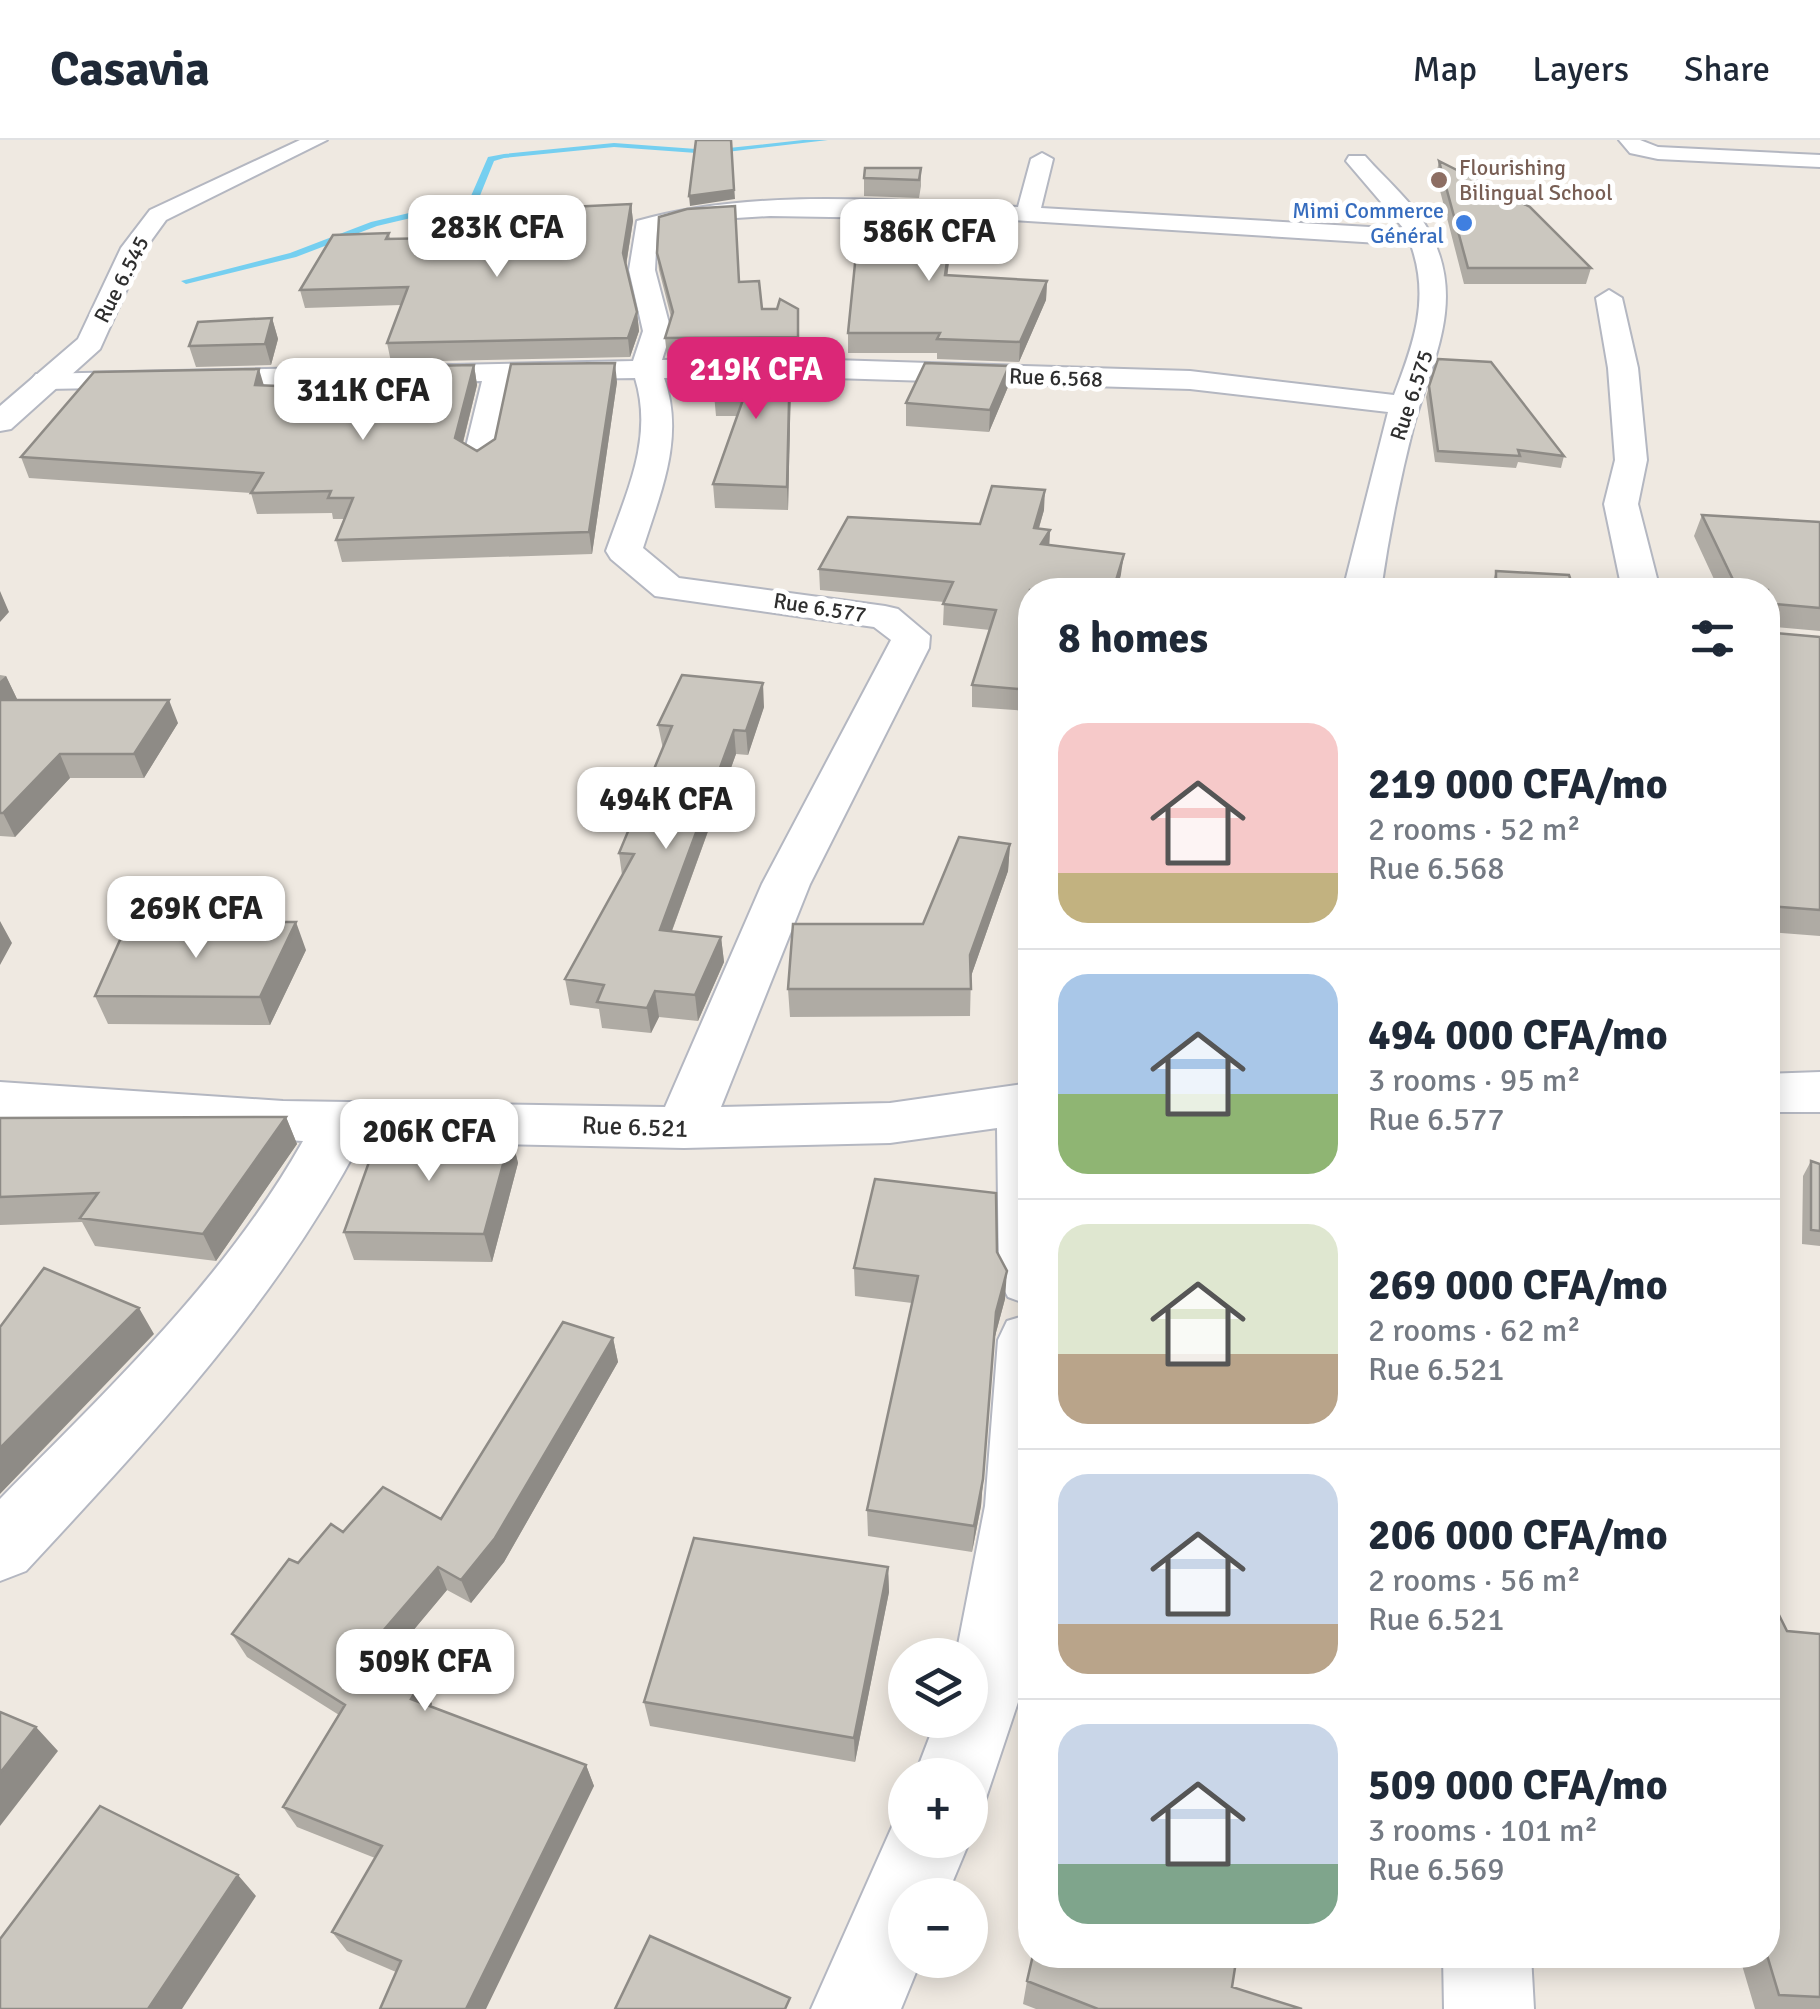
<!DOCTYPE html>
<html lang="en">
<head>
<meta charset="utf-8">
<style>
	body { margin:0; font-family:Signika,sans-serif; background:#f6f6f7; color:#1f2937; height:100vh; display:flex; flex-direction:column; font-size:38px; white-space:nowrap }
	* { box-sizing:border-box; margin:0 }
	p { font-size:32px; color:#747a83 }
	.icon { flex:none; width:55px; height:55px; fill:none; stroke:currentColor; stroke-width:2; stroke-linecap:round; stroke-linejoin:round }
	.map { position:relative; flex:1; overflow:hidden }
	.side { position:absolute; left:1018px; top:438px; width:762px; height:1390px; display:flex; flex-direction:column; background:#fff; border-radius:40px; box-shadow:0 5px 25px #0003 }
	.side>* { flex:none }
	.buttons { position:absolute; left:888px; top:1498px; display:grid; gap:20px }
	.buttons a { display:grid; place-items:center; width:100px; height:100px; border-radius:50%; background:#fff; box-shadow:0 5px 25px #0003; font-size:50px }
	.price { position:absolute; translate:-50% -85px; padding:0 22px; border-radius:20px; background:#fff; color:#222; font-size:32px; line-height:65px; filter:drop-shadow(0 2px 5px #0008) }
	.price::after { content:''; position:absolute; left:50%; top:60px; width:30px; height:22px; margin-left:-15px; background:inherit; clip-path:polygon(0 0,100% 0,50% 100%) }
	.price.on { background:#db2777; color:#fff }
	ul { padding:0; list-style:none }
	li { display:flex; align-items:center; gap:30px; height:250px; padding:0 40px }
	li+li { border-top:2px solid #e0e1e3 }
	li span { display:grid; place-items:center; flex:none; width:280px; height:200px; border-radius:30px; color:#555 }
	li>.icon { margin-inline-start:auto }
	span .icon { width:120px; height:120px; fill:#fffc; stroke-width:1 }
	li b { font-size:42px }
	h2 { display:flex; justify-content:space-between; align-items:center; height:120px; padding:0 40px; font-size:42px }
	header { display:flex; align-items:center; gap:60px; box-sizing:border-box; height:140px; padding:0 50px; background:#fff; border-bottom:2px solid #e0e1e3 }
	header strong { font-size:48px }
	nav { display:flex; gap:55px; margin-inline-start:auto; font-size:35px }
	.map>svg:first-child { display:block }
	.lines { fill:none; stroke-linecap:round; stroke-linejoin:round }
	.stream { fill:#75cff0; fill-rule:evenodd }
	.street-casing { stroke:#b4b7c1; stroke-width:4 }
	.secondary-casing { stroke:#b4b7c1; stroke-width:4 }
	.street { fill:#fff; fill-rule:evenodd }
	.secondary { fill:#fff; fill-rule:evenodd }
	.wall { fill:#afaba4 }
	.shaded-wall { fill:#8e8b86 }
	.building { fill:#cbc7bf; stroke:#8e8b86; stroke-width:2.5 }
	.education-dot { fill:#8d6e63; stroke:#fff; stroke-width:4 }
	.shop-dot { fill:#3f7fe0; stroke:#fff; stroke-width:4 }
	.labels { text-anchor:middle; stroke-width:10; stroke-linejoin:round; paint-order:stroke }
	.far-education-label { font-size:22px; fill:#785e54; stroke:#fff; text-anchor:start }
	.far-shop-label { font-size:22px; fill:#366cbe; stroke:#fff; text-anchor:end }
	.far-street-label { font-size:22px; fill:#2e2e2e; stroke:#fff }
	.street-label { font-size:25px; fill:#2e2e2e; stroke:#fff }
</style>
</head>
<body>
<header>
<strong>Casavia</strong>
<nav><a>Map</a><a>Layers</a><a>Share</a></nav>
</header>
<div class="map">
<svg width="1820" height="1869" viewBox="0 0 1820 1869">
	<rect width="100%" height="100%" fill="#efe9e1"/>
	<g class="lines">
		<path class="stream" d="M 803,0 L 828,0 L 710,14 L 614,7 L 504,18 L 494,21 L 479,58 L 466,65 L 377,86 L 296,117 L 186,144 L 181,141 L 290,113 L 371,82 L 460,61 L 471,56 L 488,17 L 504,14 L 614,3 L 710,10 Z"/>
		<g class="street-casing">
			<path id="street" d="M 1619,0 L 1640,0 L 1658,7 L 1820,15 L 1820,27 L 1658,19 L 1630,13 Z
				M 1042,13 L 1053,19 L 1041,68 L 1404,89 L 1346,21 L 1349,16 L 1365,16 C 1388,42 1418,66 1433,99 C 1464,164 1432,221 1414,284 C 1400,339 1389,394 1381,450 L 1343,450 L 1388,272 L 1190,249 L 768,236 L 664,238 C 685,297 661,351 643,408 L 679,438 L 885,466 L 898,469 L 930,496 L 929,508 L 810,744 L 721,967 L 890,963 L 1030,943 L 1030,1165 L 1008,1157 L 999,1140 L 997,988 L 890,1003 L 684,1008 L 361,1001 C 275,1165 150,1297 26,1431 L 0,1441 L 0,1359 C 109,1248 226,1138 303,1001 L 0,982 L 0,942 L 283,961 L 665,967 L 762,744 L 891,500 L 874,487 L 655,456 L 611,419 L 606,411 C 626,353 654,299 635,238 L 511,240 L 495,319 L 479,329 L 463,319 L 482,241 L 46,249 L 36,246 L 31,240 L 36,234 L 633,221 L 643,191 L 629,130 L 637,81 C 757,47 894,61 1018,67 L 1031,19 ZM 770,76 L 1012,80 L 1411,105 C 1430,158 1414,203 1394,255 L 1190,231 L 768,218 L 662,220 L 671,191 L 655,130 L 657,90 L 688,81 Z
				M 1609,150 L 1622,158 L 1638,228 L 1647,320 L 1638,364 L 1660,450 L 1622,450 L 1604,364 L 1615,320 L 1608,228 L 1596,158 Z
				M 1820,932 L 1820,972 L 1768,972 L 1768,934 Z
				M 1030,1174 L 1030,1526 L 984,1664 L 970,1669 L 970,1635 L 915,1635 L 936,1580 L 970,1580 L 970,1515 L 956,1515 L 985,1366 L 998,1200 L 1007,1181 Z
				M 905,1668 L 905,1700 L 970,1700 L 947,1755 L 905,1755 L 905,1820 L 921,1820 L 901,1869 L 811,1869 L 899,1671 Z
				M 1443,1815 L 1531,1815 L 1534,1869 L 1444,1869 Z"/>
		</g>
		<g class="secondary-casing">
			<path id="secondary" d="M 300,0 L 327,0 L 166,80 L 145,109 L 100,209 L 11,289 L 0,291 L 0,266 L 78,199 L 121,108 L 150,70 Z"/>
		</g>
		<use href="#street" class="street"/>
		<use href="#secondary" class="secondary"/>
	</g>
	<path class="wall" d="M 1439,21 L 1591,128 L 1586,144 L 1464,144 L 1436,35 Z
		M 921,28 L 921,46 L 919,58 L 864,56 L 864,38 Z
		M 631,64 L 633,81 L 626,126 L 637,172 L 639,191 L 630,217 L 391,222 L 387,203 L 401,165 L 305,168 L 300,150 L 389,93 L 390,99 L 544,96 Z
		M 915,79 L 953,80 L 952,98 L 947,135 L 1047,141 L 1046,160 L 1019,222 L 937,219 L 937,213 L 848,213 L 848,193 Z
		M 657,113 L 740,142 L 762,169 L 798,169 L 799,215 L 667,216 L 665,198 L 671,177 L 659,130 Z
		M 272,178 L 278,199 L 271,225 L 196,227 L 189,206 Z
		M 790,219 L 791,240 L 788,370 L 715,368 L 713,344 L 737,276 L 716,276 L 714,254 Z
		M 474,225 L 477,245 L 463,303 L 477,311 L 617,242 L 592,414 L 342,422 L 336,400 L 345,379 L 333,379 L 332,373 L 257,374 L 251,353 L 29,338 L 21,317 L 264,246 L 369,250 Z
		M 1009,226 L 1008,247 L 989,292 L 906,286 L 906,263 Z
		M 1429,246 L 1564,316 L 1561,328 L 1518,322 L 1516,328 L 1435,322 L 1426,257 Z
		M 1044,370 L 1039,388 L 1050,390 L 1049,405 L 1121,434 L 1117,450 L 1030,450 L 1030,588 L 1027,587 L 1028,571 L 972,567 L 972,545 L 990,490 L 943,485 L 944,462 L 820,450 L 819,429 L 980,384 Z
		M 1702,375 L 1820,382 L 1820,491 L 1775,487 L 1775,493 L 1820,497 L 1820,796 L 1768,792 L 1768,450 L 1719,450 L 1694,396 Z
		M 1496,431 L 1574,450 L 1490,450 Z
		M 0,535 L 6,536 L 17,559 L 16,560 L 178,583 L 144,638 L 70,638 L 15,697 L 0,696 Z
		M 764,567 L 748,615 L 736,614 L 672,791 L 721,797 L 724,822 L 698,881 L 659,877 L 651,893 L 602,888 L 599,869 L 570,865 L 565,839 L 622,735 L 619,713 L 663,609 L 658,585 Z
		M 1010,704 L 1008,731 L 971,836 L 970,876 L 790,877 L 788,849 L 923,784 Z
		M 306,810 L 270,885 L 108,884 L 95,856 Z
		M 286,977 L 297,1004 L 216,1121 L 95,1106 L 82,1082 L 0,1085 L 0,978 Z
		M 511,995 L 518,1023 L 492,1122 L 354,1120 L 344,1092 Z
		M 1811,1021 L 1820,1024 L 1820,1106 L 1802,1104 L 1803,1036 Z
		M 997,1112 L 1005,1159 L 994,1200 L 981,1366 L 972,1412 L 868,1396 L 867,1370 L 912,1163 L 855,1156 L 854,1128 Z
		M 613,1198 L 618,1222 L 504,1422 L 471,1463 L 447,1450 L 382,1528 L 421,1542 L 432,1564 L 431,1566 L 586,1625 L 594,1646 L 396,1832 L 347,1811 L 332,1792 L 375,1718 L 297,1687 L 283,1667 L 339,1575 L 247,1517 L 232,1494 L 298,1423 L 343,1392 L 441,1379 Z
		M 888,1427 L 889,1452 L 855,1622 L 650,1586 L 644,1562 Z
		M 1787,1491 L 1820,1494 L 1820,1869 L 1755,1869 L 1739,1815 L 1768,1815 Z
		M 1027,1841 L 1232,1847 L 1302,1869 L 1036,1869 L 1023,1864 Z"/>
	<path class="shaded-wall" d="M 731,0 L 735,59 L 690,66 L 689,56 Z
		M 631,64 L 633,81 L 625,131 L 623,113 Z
		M 953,80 L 952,98 L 945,154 L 945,135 Z
		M 1047,141 L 1046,160 L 1019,222 L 1020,202 Z
		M 637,172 L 639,191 L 630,217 L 628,198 Z
		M 272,178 L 278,199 L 271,225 L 265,204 Z
		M 790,219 L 791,240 L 788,370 L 787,347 Z
		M 615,223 L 617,242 L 592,414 L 589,392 Z
		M 474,225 L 477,245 L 459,318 L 455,298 Z
		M 1009,226 L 1008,247 L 989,292 L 990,270 Z
		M 259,229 L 265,249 L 255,245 Z
		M 1045,350 L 1044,370 L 1033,408 L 1034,388 Z
		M 1050,390 L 1049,410 L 1041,404 Z
		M 1124,414 L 1121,434 L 1117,450 L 1113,450 Z
		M 0,451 L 9,472 L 0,482 Z
		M 6,536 L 17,559 L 0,574 L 0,541 Z
		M 763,543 L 764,567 L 748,615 L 746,591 Z
		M 169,560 L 178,583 L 144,638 L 134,614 Z
		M 734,590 L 736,614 L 663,815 L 660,790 Z
		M 60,614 L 70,638 L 15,697 L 3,673 Z
		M 1010,704 L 1008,731 L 969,842 L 970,815 Z
		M 0,781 L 12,803 L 0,825 Z
		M 296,782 L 306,810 L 270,885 L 260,857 Z
		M 721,797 L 724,822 L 698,881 L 695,855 Z
		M 655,851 L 659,877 L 651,893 L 647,868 Z
		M 286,977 L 297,1004 L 216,1121 L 203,1094 Z
		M 511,995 L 518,1023 L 492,1122 L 484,1094 Z
		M 1007,1131 L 1005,1159 L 994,1200 L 981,1366 L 972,1412 L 996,1172 Z
		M 139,1168 L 154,1194 L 0,1354 L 0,1308 Z
		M 613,1198 L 618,1222 L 504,1422 L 471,1463 L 461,1440 Z
		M 438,1427 L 447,1450 L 370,1542 L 358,1520 Z
		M 888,1427 L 889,1452 L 855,1622 L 854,1598 Z
		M 421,1542 L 432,1564 L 422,1581 L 411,1559 Z
		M 36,1587 L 58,1611 L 0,1686 L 0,1633 Z
		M 586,1625 L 594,1646 L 486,1869 L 466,1869 Z
		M 238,1735 L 256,1756 L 182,1869 L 148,1869 Z"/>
	<path class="building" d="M 696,0 L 731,0 L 734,50 L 689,56 Z
		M 1439,21 L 1530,67 L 1591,128 L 1468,128 Z
		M 865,28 L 921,28 L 919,40 L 864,38 Z
		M 631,64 L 623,113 L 637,172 L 628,198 L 387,203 L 408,147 L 300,150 L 333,95 L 389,93 L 386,99 L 544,96 L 548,68 Z
		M 861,64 L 915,65 L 912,79 L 953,80 L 945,135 L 1047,141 L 1020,202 L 937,199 L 940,193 L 848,193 Z
		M 735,66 L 739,142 L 759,141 L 762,169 L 777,169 L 780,159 L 798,169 L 798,197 L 665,198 L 673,172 L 657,113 L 659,77 L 687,69 Z
		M 272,178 L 265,204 L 189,206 L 198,182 Z
		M 718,219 L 790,219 L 787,347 L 713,344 L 745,254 L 714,254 Z
		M 1438,219 L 1491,222 L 1564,316 L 1518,310 L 1520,316 L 1438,311 L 1429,246 Z
		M 615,223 L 589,392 L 336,400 L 353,358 L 328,358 L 331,351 L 251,353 L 263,333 L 21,317 L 94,232 L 259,229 L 255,245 L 369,250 L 378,227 L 474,225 L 455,298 L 477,311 L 495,299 L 511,224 Z
		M 925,223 L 1009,226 L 990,270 L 906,263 Z
		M 992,346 L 1045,350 L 1034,388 L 1050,390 L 1041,404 L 1124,414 L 1113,450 L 1030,450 L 1030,550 L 972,545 L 996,470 L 943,464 L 953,442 L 819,429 L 848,377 L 980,384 Z
		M 1702,375 L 1820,382 L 1820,468 L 1775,464 L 1775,493 L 1820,497 L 1820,770 L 1768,766 L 1768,528 L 1776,528 L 1768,510 L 1768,450 L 1738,450 Z
		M 1496,431 L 1569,435 L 1574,450 L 1496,450 Z
		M 682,535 L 763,543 L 746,591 L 734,590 L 660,790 L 721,797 L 695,855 L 655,851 L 647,868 L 597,862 L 604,845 L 565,839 L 634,714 L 619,713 L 672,586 L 658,585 Z
		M 0,560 L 169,560 L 134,614 L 60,614 L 3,673 L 0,673 Z
		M 959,697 L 1010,704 L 970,815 L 971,849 L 788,849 L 793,784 L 923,784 Z
		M 228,782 L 296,782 L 260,857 L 95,856 L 124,791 L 224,789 Z
		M 286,977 L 203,1094 L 80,1078 L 98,1053 L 0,1057 L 0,978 Z
		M 379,994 L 511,995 L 484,1094 L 344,1092 Z
		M 1811,1021 L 1820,1024 L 1820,1091 L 1811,1090 Z
		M 875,1039 L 996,1053 L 997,1112 L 1007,1131 L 996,1172 L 983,1339 L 974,1386 L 867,1370 L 918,1136 L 854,1128 Z
		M 44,1128 L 139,1168 L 0,1308 L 0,1187 Z
		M 563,1182 L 613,1198 L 495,1398 L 461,1440 L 438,1427 L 358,1520 L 421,1542 L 411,1559 L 586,1625 L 466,1869 L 380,1869 L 401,1821 L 332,1792 L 382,1706 L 283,1667 L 345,1565 L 232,1494 L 289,1419 L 298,1423 L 331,1384 L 343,1392 L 383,1347 L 441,1379 Z
		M 694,1398 L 888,1427 L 854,1598 L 644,1562 Z
		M 1768,1453 L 1787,1491 L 1820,1494 L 1820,1857 L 1779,1855 L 1767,1815 Z
		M 0,1572 L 36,1587 L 0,1633 Z
		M 100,1666 L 238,1735 L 148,1869 L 0,1869 L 0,1799 Z
		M 650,1796 L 790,1858 L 785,1869 L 615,1869 Z
		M 1033,1815 L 1237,1815 L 1232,1847 L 1302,1869 L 1098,1869 L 1027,1841 Z"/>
	<circle class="education-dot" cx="1439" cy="40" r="10"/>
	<circle class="shop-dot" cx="1464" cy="83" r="10"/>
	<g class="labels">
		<g class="far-education-label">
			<text x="1459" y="35">Flourishing<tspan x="1459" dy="25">Bilingual School</tspan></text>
		</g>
		<g class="far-shop-label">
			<text x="1444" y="78">Mimi Commerce<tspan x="1444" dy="25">Général</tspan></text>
		</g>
		<g class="far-street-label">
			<text transform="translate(121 139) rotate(-63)" y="8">Rue 6.545</text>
			<text transform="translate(1056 237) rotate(2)" y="8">Rue 6.568</text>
			<text transform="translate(1411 255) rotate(-72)" y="8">Rue 6.575</text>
			<text transform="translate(820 467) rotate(9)" y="8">Rue 6.577</text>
		</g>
		<g class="street-label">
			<text transform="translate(635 986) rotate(2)" y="9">Rue 6.521</text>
		</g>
	</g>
</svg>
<div class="buttons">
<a><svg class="icon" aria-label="layers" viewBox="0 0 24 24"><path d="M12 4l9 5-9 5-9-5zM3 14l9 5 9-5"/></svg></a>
<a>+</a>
<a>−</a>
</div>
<b class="price" style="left:497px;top:140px">283K CFA</b>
<b class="price" style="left:929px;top:144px">586K CFA</b>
<b class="price on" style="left:756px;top:282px">219K CFA</b>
<b class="price" style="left:363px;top:303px">311K CFA</b>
<b class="price" style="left:666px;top:712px">494K CFA</b>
<b class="price" style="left:196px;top:821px">269K CFA</b>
<b class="price" style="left:429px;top:1044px">206K CFA</b>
<b class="price" style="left:425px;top:1574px">509K CFA</b>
<section class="side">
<h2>8 homes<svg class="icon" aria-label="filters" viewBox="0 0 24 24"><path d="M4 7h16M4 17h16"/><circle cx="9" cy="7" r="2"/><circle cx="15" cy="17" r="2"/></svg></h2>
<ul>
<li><span style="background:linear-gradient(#f6c9c9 75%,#c2b280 0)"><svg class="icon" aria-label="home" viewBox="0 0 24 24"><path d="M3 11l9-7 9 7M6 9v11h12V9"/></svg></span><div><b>219 000 CFA/mo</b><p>2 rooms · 52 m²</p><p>Rue 6.568</p></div></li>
<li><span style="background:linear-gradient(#a9c7e8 60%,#8fb573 0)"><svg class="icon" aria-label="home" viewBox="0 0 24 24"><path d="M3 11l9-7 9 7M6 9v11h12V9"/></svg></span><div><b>494 000 CFA/mo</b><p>3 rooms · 95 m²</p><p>Rue 6.577</p></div></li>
<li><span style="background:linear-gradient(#dfe7d0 65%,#b9a48a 0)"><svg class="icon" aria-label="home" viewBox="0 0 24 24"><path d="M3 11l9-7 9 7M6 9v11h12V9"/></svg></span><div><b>269 000 CFA/mo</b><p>2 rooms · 62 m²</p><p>Rue 6.521</p></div></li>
<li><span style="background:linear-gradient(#c9d6e8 75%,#b9a48a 0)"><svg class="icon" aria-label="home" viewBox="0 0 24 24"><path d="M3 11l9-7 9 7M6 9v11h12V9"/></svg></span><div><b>206 000 CFA/mo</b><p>2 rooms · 56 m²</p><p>Rue 6.521</p></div></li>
<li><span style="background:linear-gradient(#c9d6e8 70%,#7fa58c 0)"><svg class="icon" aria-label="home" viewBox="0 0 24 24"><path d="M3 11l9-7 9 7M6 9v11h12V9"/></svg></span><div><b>509 000 CFA/mo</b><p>3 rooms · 101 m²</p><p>Rue 6.569</p></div></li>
</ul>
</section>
</div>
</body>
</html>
